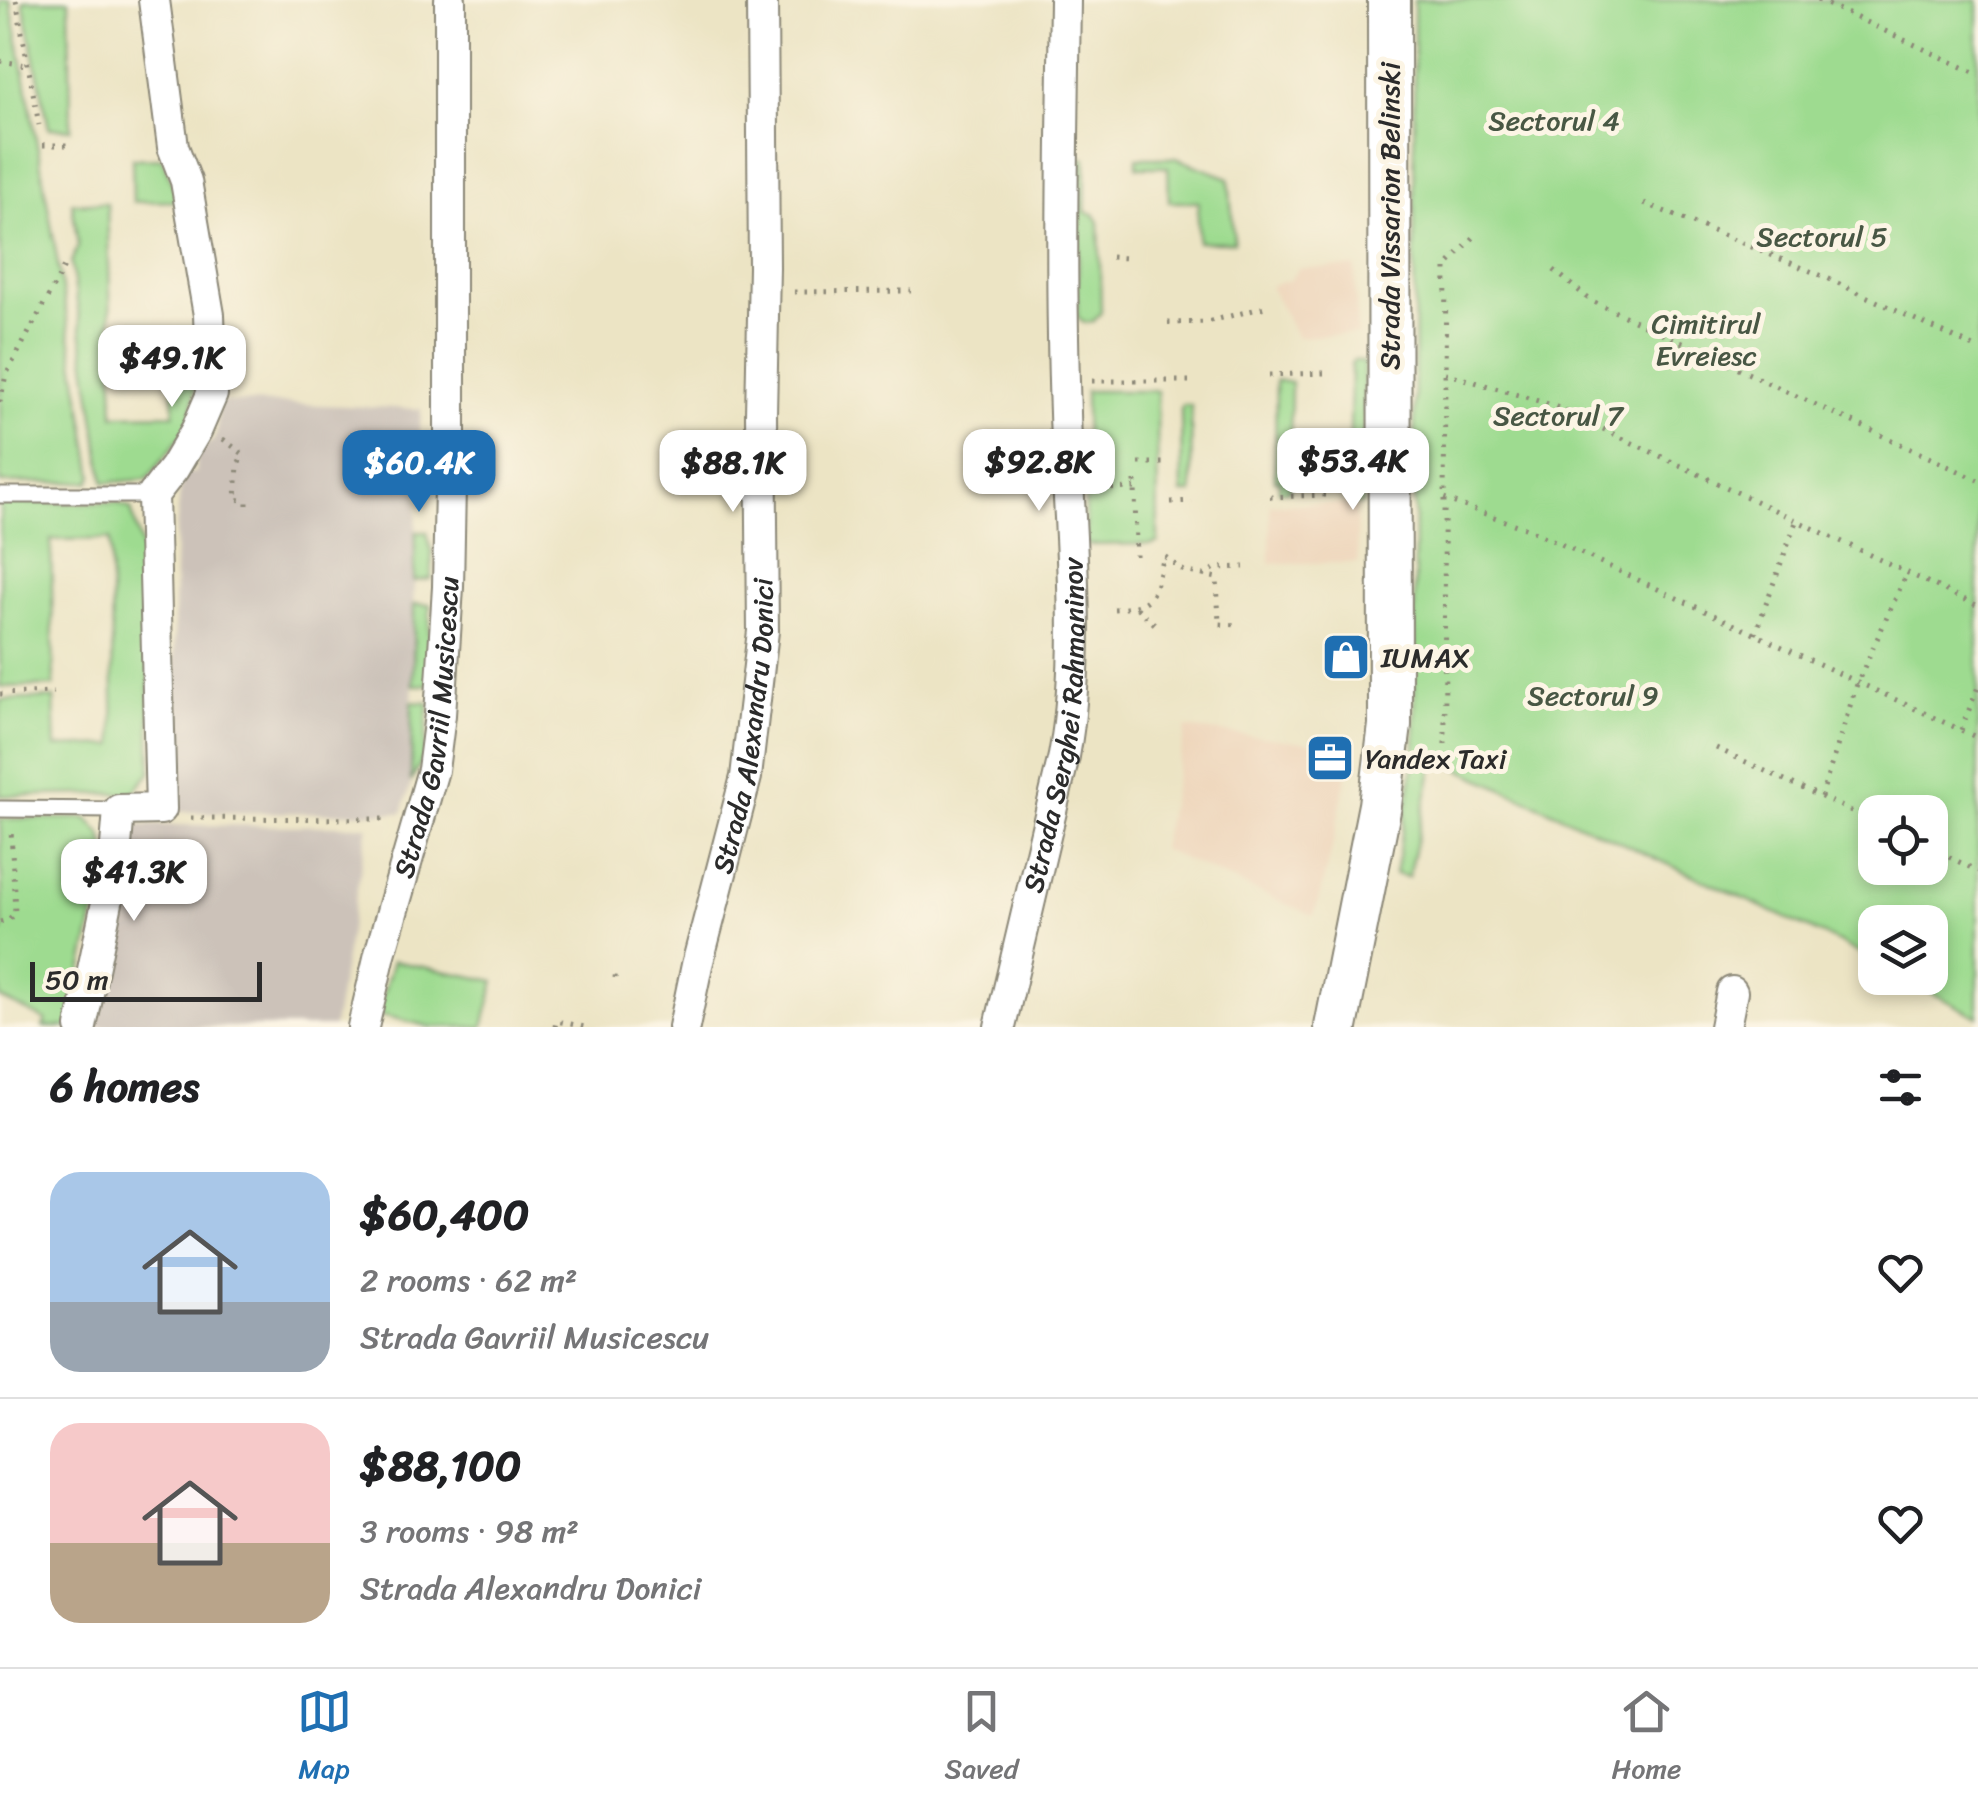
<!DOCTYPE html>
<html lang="en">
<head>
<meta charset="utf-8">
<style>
	body { margin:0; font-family:Sriracha,sans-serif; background:#f6f6f6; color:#202124; height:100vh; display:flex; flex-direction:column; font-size:38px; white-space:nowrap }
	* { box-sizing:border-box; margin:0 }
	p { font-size:32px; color:#757577 }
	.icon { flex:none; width:55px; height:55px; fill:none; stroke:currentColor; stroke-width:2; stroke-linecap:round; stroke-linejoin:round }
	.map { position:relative; height:1027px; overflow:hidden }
	.panel { display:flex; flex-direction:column; background:#fff; flex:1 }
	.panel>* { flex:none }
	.tools { position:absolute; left:1858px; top:795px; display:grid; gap:20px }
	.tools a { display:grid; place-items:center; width:90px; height:90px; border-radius:20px; background:#fff; box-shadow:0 5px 15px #0003; font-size:50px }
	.scale { position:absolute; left:30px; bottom:25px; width:232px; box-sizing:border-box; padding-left:10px; border:5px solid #2b2b2b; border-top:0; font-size:28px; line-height:35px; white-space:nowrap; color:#2b2b2b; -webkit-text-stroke:8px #fcf5e5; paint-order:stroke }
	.price { position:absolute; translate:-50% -85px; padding:0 22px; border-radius:20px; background:#fff; color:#222; font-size:32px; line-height:65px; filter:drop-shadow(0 2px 5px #0008) }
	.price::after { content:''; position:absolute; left:50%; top:60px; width:30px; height:22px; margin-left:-15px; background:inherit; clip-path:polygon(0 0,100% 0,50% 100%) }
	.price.current { background:#1f6fb2; color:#fff }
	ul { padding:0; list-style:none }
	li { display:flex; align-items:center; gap:30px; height:250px; padding:0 50px }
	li+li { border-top:2px solid #e0e0e0 }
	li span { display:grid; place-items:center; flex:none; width:280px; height:200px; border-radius:30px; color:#555 }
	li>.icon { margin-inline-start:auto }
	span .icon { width:120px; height:120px; fill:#fffc; stroke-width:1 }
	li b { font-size:42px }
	h2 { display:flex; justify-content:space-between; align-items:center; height:120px; padding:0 50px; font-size:42px }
	.tabs { display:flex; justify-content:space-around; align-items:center; height:140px; border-top:2px solid #e0e0e0; background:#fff; font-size:28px; color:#757577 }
	.tabs a { display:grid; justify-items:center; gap:5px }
	.tabs .current { color:#1f6fb2 }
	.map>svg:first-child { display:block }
	.built { fill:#eed6bb }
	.industrial { fill:#ccc2b9 }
	.green { fill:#9edb90; stroke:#64835e; stroke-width:2.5; fill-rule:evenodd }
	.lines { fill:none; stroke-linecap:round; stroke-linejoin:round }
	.lane-casing { stroke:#8c8878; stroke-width:19 }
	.street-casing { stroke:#8c8878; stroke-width:34 }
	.secondary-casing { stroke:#8c8878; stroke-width:46 }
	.path { stroke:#8c8878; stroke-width:5; stroke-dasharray:2.5 8; stroke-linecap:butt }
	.lane { stroke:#fff; stroke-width:15 }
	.street { stroke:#fff; stroke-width:30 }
	.secondary { stroke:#fff; stroke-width:42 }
	.labels { text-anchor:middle; stroke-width:10; stroke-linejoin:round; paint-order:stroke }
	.park-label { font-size:28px; fill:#485744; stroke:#fcf5e5 }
	.street-label { font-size:28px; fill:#2b2b2b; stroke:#fcf5e5 }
	.poi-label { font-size:28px; fill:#2b2b2b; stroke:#fcf5e5; text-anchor:start }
</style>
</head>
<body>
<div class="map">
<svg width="1978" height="1027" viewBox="0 0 1978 1027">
	<rect width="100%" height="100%" fill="#fcf5e5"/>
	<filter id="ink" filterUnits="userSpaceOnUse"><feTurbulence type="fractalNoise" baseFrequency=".01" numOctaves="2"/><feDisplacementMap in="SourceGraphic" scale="20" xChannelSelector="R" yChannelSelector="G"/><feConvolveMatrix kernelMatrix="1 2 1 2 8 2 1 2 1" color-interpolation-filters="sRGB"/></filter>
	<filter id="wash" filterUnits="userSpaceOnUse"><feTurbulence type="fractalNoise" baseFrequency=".0048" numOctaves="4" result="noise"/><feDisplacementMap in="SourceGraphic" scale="40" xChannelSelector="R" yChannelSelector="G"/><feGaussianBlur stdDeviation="2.25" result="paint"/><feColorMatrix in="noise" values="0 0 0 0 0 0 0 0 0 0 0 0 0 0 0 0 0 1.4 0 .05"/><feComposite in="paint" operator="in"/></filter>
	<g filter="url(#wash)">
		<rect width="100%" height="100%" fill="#ece4c4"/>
		<path class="built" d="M 1355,267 L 1357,334 L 1297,337 L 1270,286 L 1290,280 L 1299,268 Z
			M 1270,504 L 1356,504 L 1358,563 L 1270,563 Z
			M 1186,728 L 1352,748 L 1332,848 L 1314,916 L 1161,849 Z"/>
		<path class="industrial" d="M 218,401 L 421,409 L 413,613 L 412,780 L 402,813 L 175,812 L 174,612 L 176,532 L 182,472 L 195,473 L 197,450 L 213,441 L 217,432 Z
			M 137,825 L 368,826 L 333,1027 L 95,1027 Z"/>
		<path class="green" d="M 0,0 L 10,0 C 41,158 67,317 93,476 L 89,482 L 0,483 Z
			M 25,0 L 69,0 L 71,129 L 49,128 L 23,2 Z
			M 1414,0 L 1978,0 L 1978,1017 L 1904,978 L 1930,978 L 1930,922 L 1875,922 L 1875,962 L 1839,942 L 1435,758 L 1408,877 L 1395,874 L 1415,757 ZM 1875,812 L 1930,812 L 1930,868 L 1875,868 Z
			M 162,158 L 179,201 L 133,202 L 132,159 Z
			M 1081,158 L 1086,159 L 1085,212 L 1094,214 L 1099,222 L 1101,312 L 1094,321 L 1084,323 L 1077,316 Z
			M 1137,158 L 1176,158 L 1229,178 L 1234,242 L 1198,242 L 1198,202 L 1169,202 L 1168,167 L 1137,167 Z
			M 72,203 L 107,203 L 114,415 L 174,414 L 173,384 L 187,384 L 195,388 L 190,425 L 147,479 L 104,483 L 71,262 L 78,246 Z
			M 1354,360 L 1364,362 L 1363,504 L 1349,504 L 1351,364 Z
			M 1276,380 L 1291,383 L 1290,491 L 1279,491 L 1279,480 L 1275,480 Z
			M 1085,391 L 1157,391 L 1158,542 L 1153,544 L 1086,545 Z
			M 1183,405 L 1191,405 L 1192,493 L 1182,493 L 1181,408 Z
			M 0,503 L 117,503 L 131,509 L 147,568 L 151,772 L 133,793 L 0,796 L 0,700 L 54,698 L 56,747 L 114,745 L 110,539 L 51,540 L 54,686 L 0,687 Z
			M 416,532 L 427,532 L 432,553 L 431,579 L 414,581 Z
			M 414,604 L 430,605 L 428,685 L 413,685 Z
			M 412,702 L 429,703 L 424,756 L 411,782 Z
			M 87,818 L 102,835 L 107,854 L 70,1027 L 43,1027 L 46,1020 L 0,998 L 0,931 L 3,930 L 0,819 Z
			M 393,961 L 495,981 L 483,1027 L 432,1027 L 377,1014 Z"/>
	</g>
	<g filter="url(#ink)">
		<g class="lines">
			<g class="lane-casing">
				<path id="lane" d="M 0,495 L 153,495
					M 0,809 L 119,810"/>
			</g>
			<g class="street-casing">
				<g id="street">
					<path d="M 81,1027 L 114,869 L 119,810 L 161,809 L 153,495 L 174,468 L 197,429 L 212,394 L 209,315 L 186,181 L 173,147 L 154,0"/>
					<path id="s1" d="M 363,1027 L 380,954 L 433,770 L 440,715 L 448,587 L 450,486 L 450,0"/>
					<path id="s2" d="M 684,1027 L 697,965 L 746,777 L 763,631 L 761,414 L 764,267 L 762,0"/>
					<path id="s3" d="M 1000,1027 L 1064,756 C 1084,648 1068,523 1065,413 C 1060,275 1063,137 1065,0"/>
					<path d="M 1725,1027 L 1732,992"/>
				</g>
			</g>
			<g class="secondary-casing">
				<path id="secondary" d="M 1336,1027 L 1380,805 L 1390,725 L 1389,0"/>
			</g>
			<path class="path" d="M 16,0 L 39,125
				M 1818,0 L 1978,74
				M 0,61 L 27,65
				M 43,145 L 72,145
				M 1644,203 L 1825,277 L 1978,349
				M 1111,257 L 1127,258
				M 1554,270 L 1590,300 L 1978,480
				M 794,292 L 911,291
				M 1168,323 L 1207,322 L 1265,307
				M 1445,373 L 1552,405 L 1978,606
				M 1269,375 L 1324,373
				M 1092,381 L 1191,381
				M 0,402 L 6,375 L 65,265
				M 223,439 L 243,454 L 238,464 L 236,499 L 247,501 L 247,512
				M 1139,463 L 1170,463
				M 1135,481 L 1136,556
				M 1101,489 L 1135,488
				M 1270,497 L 1325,495
				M 1444,499 L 1533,531 L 1978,738
				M 1171,502 L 1192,501
				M 1203,576 L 1215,568 L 1244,567
				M 1137,608 L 1159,628
				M 1114,609 C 1156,607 1155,592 1164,556 L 1184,571 L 1217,578 L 1219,624 L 1239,625
				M 1755,634 L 1796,522
				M 0,694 L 54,692
				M 1961,730 L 1978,687
				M 1445,744 L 1444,499 L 1446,267 L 1475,236
				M 1716,748 L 1875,822
				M 1821,797 L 1858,681 L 1907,573
				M 191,818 L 390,819
				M 1930,848 L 1978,871
				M 0,922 L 8,920 L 15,913 L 11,829
				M 615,978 L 616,970
				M 555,1027 L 556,1021 L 585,1027"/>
			<use href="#lane" class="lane"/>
			<use href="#street" class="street"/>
			<use href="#secondary" class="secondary"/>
		</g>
	</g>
	<defs>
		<g id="shop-square" transform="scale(2.5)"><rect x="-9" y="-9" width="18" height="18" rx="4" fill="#1f6fb2" stroke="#fcf5e5"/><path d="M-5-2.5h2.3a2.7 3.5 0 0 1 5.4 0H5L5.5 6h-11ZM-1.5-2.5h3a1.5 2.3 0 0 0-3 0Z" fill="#fff"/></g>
		<g id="office-square" transform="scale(2.5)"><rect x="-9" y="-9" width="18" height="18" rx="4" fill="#1f6fb2" stroke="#fcf5e5"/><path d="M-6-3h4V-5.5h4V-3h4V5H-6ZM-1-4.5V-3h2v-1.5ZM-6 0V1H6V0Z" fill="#fff"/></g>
	</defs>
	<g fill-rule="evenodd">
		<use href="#shop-square" x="1346" y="657"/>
		<use href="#office-square" x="1330" y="758"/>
	</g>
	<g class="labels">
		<g class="park-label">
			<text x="1554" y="130">Sectorul 4</text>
			<text x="1822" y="246">Sectorul 5</text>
			<text x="1706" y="333">Cimitirul<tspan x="1706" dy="32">Evreiesc</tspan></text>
			<text x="1558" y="425">Sectorul 7</text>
			<text x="1593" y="705">Sectorul 9</text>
		</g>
		<g class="street-label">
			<text transform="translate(1389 216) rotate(-90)" y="10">Strada Vissarion Belinski</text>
			<text dy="10" stroke="none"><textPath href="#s2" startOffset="308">Strada Alexandru Donici</textPath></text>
			<text dy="10" stroke="none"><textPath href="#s3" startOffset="308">Strada Serghei Rahmaninov</textPath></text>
			<text dy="10" stroke="none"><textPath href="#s1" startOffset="308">Strada Gavriil Musicescu</textPath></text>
		</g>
		<g class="poi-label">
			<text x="1381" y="667">IUMAX</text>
			<text x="1365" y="768">Yandex Taxi</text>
		</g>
	</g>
</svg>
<div class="tools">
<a><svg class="icon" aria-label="locate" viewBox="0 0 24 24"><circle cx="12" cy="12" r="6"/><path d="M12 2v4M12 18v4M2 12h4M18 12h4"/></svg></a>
<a><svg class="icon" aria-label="layers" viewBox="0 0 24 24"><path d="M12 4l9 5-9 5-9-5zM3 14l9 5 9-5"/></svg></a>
</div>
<div class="scale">50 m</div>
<b class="price" style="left:172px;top:410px">$49.1K</b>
<b class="price" style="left:1353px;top:513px">$53.4K</b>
<b class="price" style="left:1039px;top:514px">$92.8K</b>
<b class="price current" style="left:419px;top:515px">$60.4K</b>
<b class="price" style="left:733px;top:515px">$88.1K</b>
<b class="price" style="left:134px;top:924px">$41.3K</b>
</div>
<section class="panel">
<h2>6 homes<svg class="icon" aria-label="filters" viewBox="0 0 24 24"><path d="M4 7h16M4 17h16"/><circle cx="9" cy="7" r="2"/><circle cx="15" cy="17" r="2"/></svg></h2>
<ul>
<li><span style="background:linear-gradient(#a9c7e8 65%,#9aa5b1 0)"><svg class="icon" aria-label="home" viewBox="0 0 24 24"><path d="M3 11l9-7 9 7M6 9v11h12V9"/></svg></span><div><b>$60,400</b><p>2 rooms · 62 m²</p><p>Strada Gavriil Musicescu</p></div><svg class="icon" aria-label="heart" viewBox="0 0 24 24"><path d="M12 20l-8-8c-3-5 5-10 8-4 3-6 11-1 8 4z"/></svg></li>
<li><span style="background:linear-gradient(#f6c9c9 60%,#b9a48a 0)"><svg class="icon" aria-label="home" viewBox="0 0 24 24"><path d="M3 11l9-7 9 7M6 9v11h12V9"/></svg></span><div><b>$88,100</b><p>3 rooms · 98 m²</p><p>Strada Alexandru Donici</p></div><svg class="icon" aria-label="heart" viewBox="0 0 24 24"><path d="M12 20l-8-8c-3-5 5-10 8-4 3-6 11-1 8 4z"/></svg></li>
</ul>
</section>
<nav class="tabs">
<a class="current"><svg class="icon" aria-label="map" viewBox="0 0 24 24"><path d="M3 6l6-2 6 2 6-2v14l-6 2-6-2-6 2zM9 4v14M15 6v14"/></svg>Map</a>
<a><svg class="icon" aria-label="saved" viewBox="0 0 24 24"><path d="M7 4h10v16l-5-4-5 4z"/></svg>Saved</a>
<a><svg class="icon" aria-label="home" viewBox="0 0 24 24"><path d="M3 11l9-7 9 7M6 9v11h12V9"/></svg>Home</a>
</nav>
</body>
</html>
